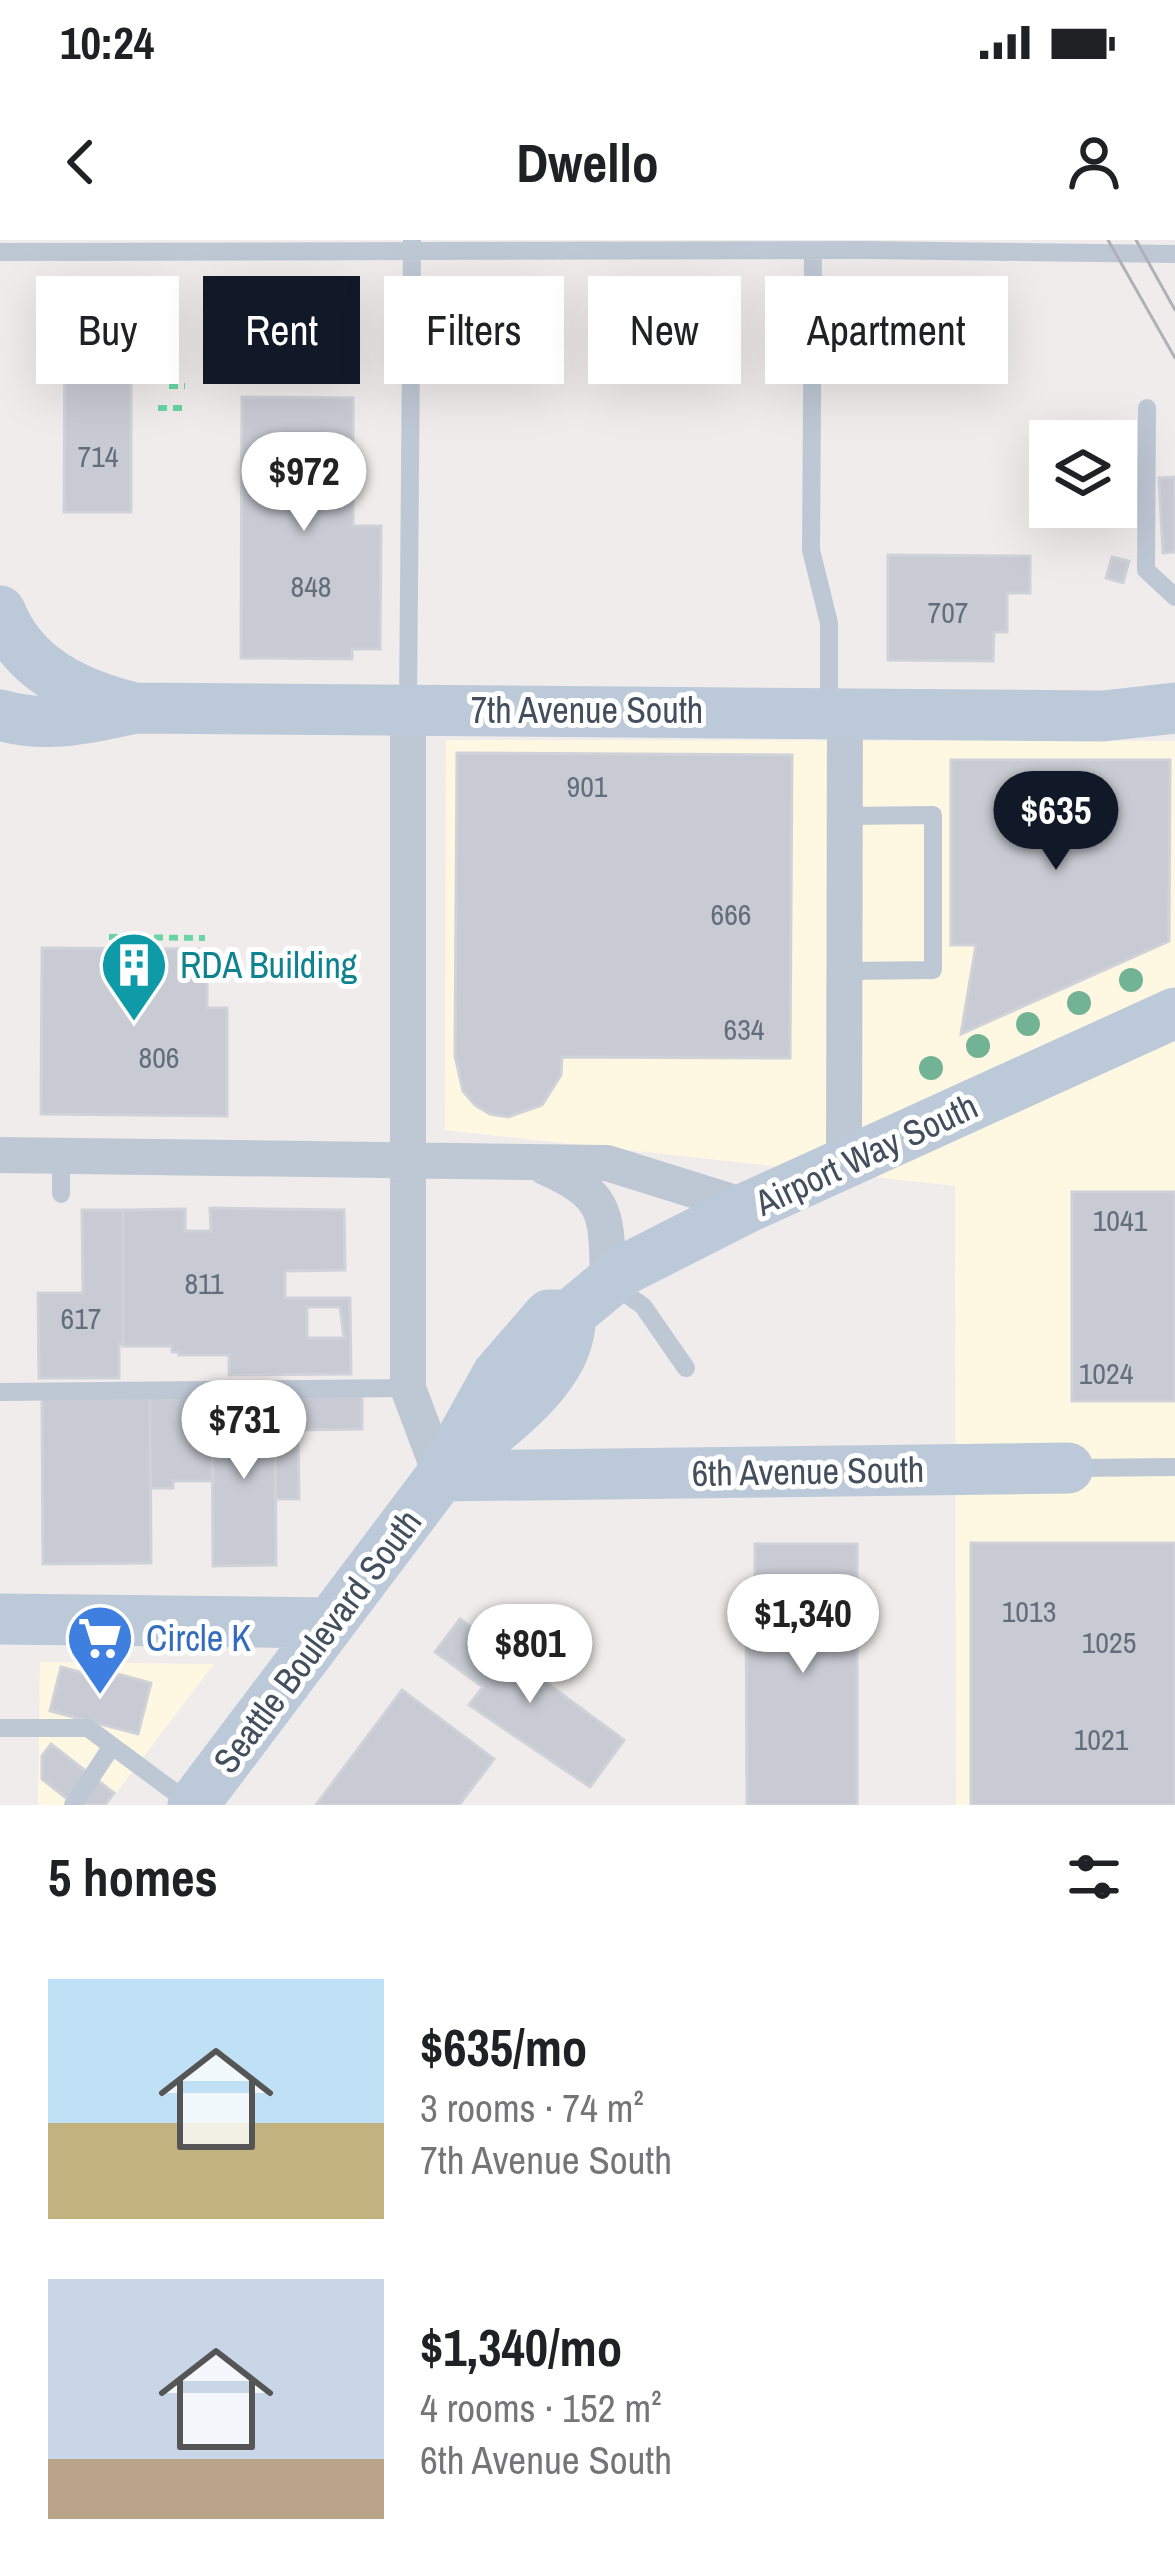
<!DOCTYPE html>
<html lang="en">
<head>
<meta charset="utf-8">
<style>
	body { margin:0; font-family:"Archivo Narrow",sans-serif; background:#f2f2f2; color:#202124; height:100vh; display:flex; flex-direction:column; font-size:45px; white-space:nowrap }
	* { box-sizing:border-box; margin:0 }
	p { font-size:39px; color:#757577 }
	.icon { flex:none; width:66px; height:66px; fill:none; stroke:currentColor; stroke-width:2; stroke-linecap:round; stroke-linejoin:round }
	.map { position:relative; height:1565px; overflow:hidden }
	.panel { display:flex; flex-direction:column; background:#fff; flex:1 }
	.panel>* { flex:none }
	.top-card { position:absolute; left:36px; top:36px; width:1104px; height:108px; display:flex; gap:24px }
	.tools { position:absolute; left:1029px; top:180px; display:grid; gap:24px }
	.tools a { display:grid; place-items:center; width:108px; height:108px; border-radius:0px; background:#fff; box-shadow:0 12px 48px #0002; font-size:60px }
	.price { position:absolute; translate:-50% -102px; padding:0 27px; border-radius:42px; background:#fff; color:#222; font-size:39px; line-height:78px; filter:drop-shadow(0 3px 6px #0008) }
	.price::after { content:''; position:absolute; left:50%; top:72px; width:36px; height:27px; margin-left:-18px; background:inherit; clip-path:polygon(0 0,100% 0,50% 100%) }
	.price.current { background:#111827; color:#fff }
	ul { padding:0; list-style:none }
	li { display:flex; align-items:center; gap:36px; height:300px; padding:0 48px }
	li span { display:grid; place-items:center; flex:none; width:336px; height:240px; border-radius:0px; color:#555 }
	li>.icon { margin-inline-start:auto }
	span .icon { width:144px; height:144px; fill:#fffc; stroke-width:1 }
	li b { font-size:51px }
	h2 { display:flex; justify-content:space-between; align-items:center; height:144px; padding:0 48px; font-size:51px }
	.tag { padding:0 42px; border-radius:0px; background:#fff; box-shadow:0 12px 48px #0002; font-size:42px; line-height:108px }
	.tag.current { background:#111827; color:#fff }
	.status { display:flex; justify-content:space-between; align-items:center; height:84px; padding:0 60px; background:#fff; direction:ltr }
	.status svg { height:33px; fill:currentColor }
	header { display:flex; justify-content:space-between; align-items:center; height:156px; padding:0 48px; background:#fff; font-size:54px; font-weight:700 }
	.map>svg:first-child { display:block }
	.commercial { fill:#fef7e2 }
	.building { fill:#c8cbd3; stroke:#d0d2d9; stroke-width:3; fill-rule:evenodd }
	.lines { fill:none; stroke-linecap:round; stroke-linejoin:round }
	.path { stroke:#69d5a5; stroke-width:6; stroke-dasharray:9 6; stroke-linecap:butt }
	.lane { stroke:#bec8d4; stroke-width:18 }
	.street { stroke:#bec8d4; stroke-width:36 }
	.secondary { stroke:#bcc9d8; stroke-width:51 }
	.tram { stroke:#aeb1b8; stroke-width:3 }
	.tree { fill:#73b395 }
	.labels { text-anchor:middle; stroke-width:10; stroke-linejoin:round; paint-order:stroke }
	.number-label { font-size:30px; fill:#646e7a }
	.street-label { font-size:36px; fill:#434f5c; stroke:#fff }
	.culture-label { font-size:36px; fill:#0d838f; stroke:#fff; text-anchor:start }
	.shop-label { font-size:36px; fill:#366cbe; stroke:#fff; text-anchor:start }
</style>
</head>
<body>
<div class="status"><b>10:24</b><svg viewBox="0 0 49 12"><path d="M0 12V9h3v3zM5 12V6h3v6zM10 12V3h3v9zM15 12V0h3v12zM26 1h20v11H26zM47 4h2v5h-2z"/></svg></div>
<header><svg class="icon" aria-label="back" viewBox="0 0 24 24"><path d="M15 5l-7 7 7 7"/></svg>Dwello<svg class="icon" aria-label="person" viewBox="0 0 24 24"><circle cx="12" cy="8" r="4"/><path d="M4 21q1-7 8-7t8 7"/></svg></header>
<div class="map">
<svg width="1175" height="1565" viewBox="0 0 1175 1565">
	<rect width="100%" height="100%" fill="#f0ecec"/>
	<path class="commercial" d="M 446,500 L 1175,501 L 1175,1565 L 956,1565 L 955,946 L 445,890 Z
		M 40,1422 L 214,1424 L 107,1565 L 38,1565 Z"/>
	<path class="building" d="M 65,68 L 131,69 L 131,272 L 64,272 Z
		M 242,157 L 353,158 L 353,286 L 381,286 L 380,409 L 352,409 L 352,419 L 241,418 Z
		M 1175,237 L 1175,312 L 1163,313 L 1159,238 Z
		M 888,315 L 1030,316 L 1030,353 L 1007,353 L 1007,392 L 994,392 L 993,421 L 888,420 Z
		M 1112,317 L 1129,321 L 1123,343 L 1106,338 Z
		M 457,513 L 792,515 L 790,818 L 562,817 L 561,835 L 542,865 L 508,877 L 490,874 L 475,865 L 463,851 L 455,816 Z
		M 951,520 L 1170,520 L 1169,701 L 961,794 L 976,705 L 951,705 Z
		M 42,708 L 201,709 L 201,715 L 207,715 L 207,768 L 227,768 L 227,876 L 41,874 Z
		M 1072,952 L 1175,952 L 1175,1161 L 1072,1161 Z
		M 210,968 L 344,970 L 345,1030 L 285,1031 L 285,1058 L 350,1058 L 351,1134 L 229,1135 L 229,1115 L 179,1115 L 179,1112 L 172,1112 L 172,1106 L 123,1106 L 123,970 L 185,969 L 185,991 L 211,991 ZM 307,1067 L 340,1067 L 344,1098 L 307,1098 Z
		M 82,970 L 123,970 L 123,1104 L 119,1104 L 119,1138 L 39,1138 L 38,1053 L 83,1053 Z
		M 362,1156 L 362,1189 L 298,1190 L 299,1259 L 275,1259 L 275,1157 Z
		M 275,1157 L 276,1325 L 213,1326 L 212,1158 Z
		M 150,1158 L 151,1323 L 43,1324 L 42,1159 Z
		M 150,1158 L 212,1158 L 213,1241 L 173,1241 L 173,1248 L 150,1248 Z
		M 971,1303 L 1175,1303 L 1175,1565 L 971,1565 Z
		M 755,1304 L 857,1304 L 857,1565 L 747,1565 L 746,1355 L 755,1355 Z
		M 460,1379 L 624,1500 L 590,1547 L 469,1465 L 483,1447 L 435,1412 Z
		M 61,1427 L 94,1436 L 96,1428 L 151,1443 L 138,1494 L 50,1471 Z
		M 402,1450 L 494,1519 L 459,1565 L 316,1565 Z
		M 51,1504 L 114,1553 L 105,1565 L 75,1565 L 42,1539 L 42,1516 Z"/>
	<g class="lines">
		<path class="path" d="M 169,146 L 185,146
			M 158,168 L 184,168
			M 109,697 L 205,698"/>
		<path class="lane" d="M 813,11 L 811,310 L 829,383 L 829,471
			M 0,12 L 863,10 L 1175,14
			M 1147,168 L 1146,330 L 1175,357
			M 408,464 L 412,0
			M 845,576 L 933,575 L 933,730 L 845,731
			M 61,915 L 61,954
			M 612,1044 L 643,1066 L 686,1128
			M 0,1152 L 408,1148
			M 1072,1228 L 1175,1227
			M 0,1488 L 88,1488 L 188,1562
			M 73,1565 L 112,1506"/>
		<path class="street" d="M 408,469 L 408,1148 L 441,1236
			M 0,915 L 607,923 L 748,967
			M 844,923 L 845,471
			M 545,927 C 610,956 606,974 608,1041"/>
		<path class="secondary" d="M 0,371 C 23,429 77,454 134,468
			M 0,475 C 46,489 89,478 135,468 L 1103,476 L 1175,468
			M 468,1212 C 507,1178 573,1133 570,1075
			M 441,1236 L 1068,1228
			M 0,1379 L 330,1383
			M 193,1565 L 441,1236 L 497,1135 L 549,1075 L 570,1075 L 624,1030 L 748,967 L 1175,773"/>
		<path class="tram" d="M 1108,0 L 1175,118
			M 1136,0 L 1175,70"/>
	</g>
	<g class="tree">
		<circle cx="1131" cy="740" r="12"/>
		<circle cx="1079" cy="763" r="12"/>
		<circle cx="1028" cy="784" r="12"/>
		<circle cx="978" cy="806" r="12"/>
		<circle cx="931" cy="828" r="12"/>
	</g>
	<defs>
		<g id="building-pin" transform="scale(3.45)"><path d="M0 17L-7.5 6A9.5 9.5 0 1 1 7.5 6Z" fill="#0f9aa8" stroke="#fff"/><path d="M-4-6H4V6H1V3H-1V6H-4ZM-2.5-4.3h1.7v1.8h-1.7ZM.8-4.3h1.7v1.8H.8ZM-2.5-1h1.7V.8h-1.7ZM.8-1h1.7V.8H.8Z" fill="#fff"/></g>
		<g id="supermarket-pin" transform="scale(3.45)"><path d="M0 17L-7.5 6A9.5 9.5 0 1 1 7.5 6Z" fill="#3f7fe0" stroke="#fff"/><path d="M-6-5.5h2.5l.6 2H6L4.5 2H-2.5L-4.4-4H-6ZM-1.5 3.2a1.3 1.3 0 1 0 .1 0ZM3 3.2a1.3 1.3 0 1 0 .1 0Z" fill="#fff"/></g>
	</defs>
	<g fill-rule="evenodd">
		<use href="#building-pin" x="134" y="725"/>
		<use href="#supermarket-pin" x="100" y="1398"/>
	</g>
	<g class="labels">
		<g class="number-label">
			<text x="98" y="227">714</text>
			<text x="311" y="357">848</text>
			<text x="948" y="383">707</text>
			<text x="587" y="557">901</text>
			<text x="731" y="685">666</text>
			<text x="744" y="800">634</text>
			<text x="159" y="828">806</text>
			<text x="1120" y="991">1041</text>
			<text x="204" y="1054">811</text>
			<text x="81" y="1089">617</text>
			<text x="1106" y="1144">1024</text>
			<text x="1029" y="1382">1013</text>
			<text x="1109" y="1413">1025</text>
			<text x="1101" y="1510">1021</text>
		</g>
		<g class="street-label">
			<text x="587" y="483">7th Avenue South</text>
			<text transform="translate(866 914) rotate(-25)" y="13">Airport Way South</text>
			<text transform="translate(808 1231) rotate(-1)" y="13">6th Avenue South</text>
			<text transform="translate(317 1401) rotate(-53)" y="13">Seattle Boulevard South</text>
		</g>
		<g class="culture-label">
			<text x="180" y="738">RDA Building</text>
		</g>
		<g class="shop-label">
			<text x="146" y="1411">Circle K</text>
		</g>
	</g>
</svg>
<div class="tools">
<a><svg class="icon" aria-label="layers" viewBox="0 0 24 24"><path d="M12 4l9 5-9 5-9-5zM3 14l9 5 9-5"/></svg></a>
</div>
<b class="price" style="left:304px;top:294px">$972</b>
<b class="price current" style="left:1056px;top:633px">$635</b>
<b class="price" style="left:244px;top:1242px">$731</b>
<b class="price" style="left:803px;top:1436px">$1,340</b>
<b class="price" style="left:530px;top:1466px">$801</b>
<div class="top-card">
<a class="tag">Buy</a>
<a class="tag current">Rent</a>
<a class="tag">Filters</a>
<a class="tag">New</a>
<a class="tag">Apartment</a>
</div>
</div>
<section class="panel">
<h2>5 homes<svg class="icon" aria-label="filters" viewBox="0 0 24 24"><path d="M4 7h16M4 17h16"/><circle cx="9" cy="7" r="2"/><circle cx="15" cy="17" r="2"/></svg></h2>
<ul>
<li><span style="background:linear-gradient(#bfe0f5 60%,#c2b280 0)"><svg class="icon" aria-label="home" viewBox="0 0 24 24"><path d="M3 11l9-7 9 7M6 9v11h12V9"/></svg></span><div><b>$635/mo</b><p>3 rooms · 74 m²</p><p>7th Avenue South</p></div></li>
<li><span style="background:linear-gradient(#c9d6e8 75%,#b9a48a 0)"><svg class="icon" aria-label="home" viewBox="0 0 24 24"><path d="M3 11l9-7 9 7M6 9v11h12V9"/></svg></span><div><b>$1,340/mo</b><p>4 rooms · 152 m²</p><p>6th Avenue South</p></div></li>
</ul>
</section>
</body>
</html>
